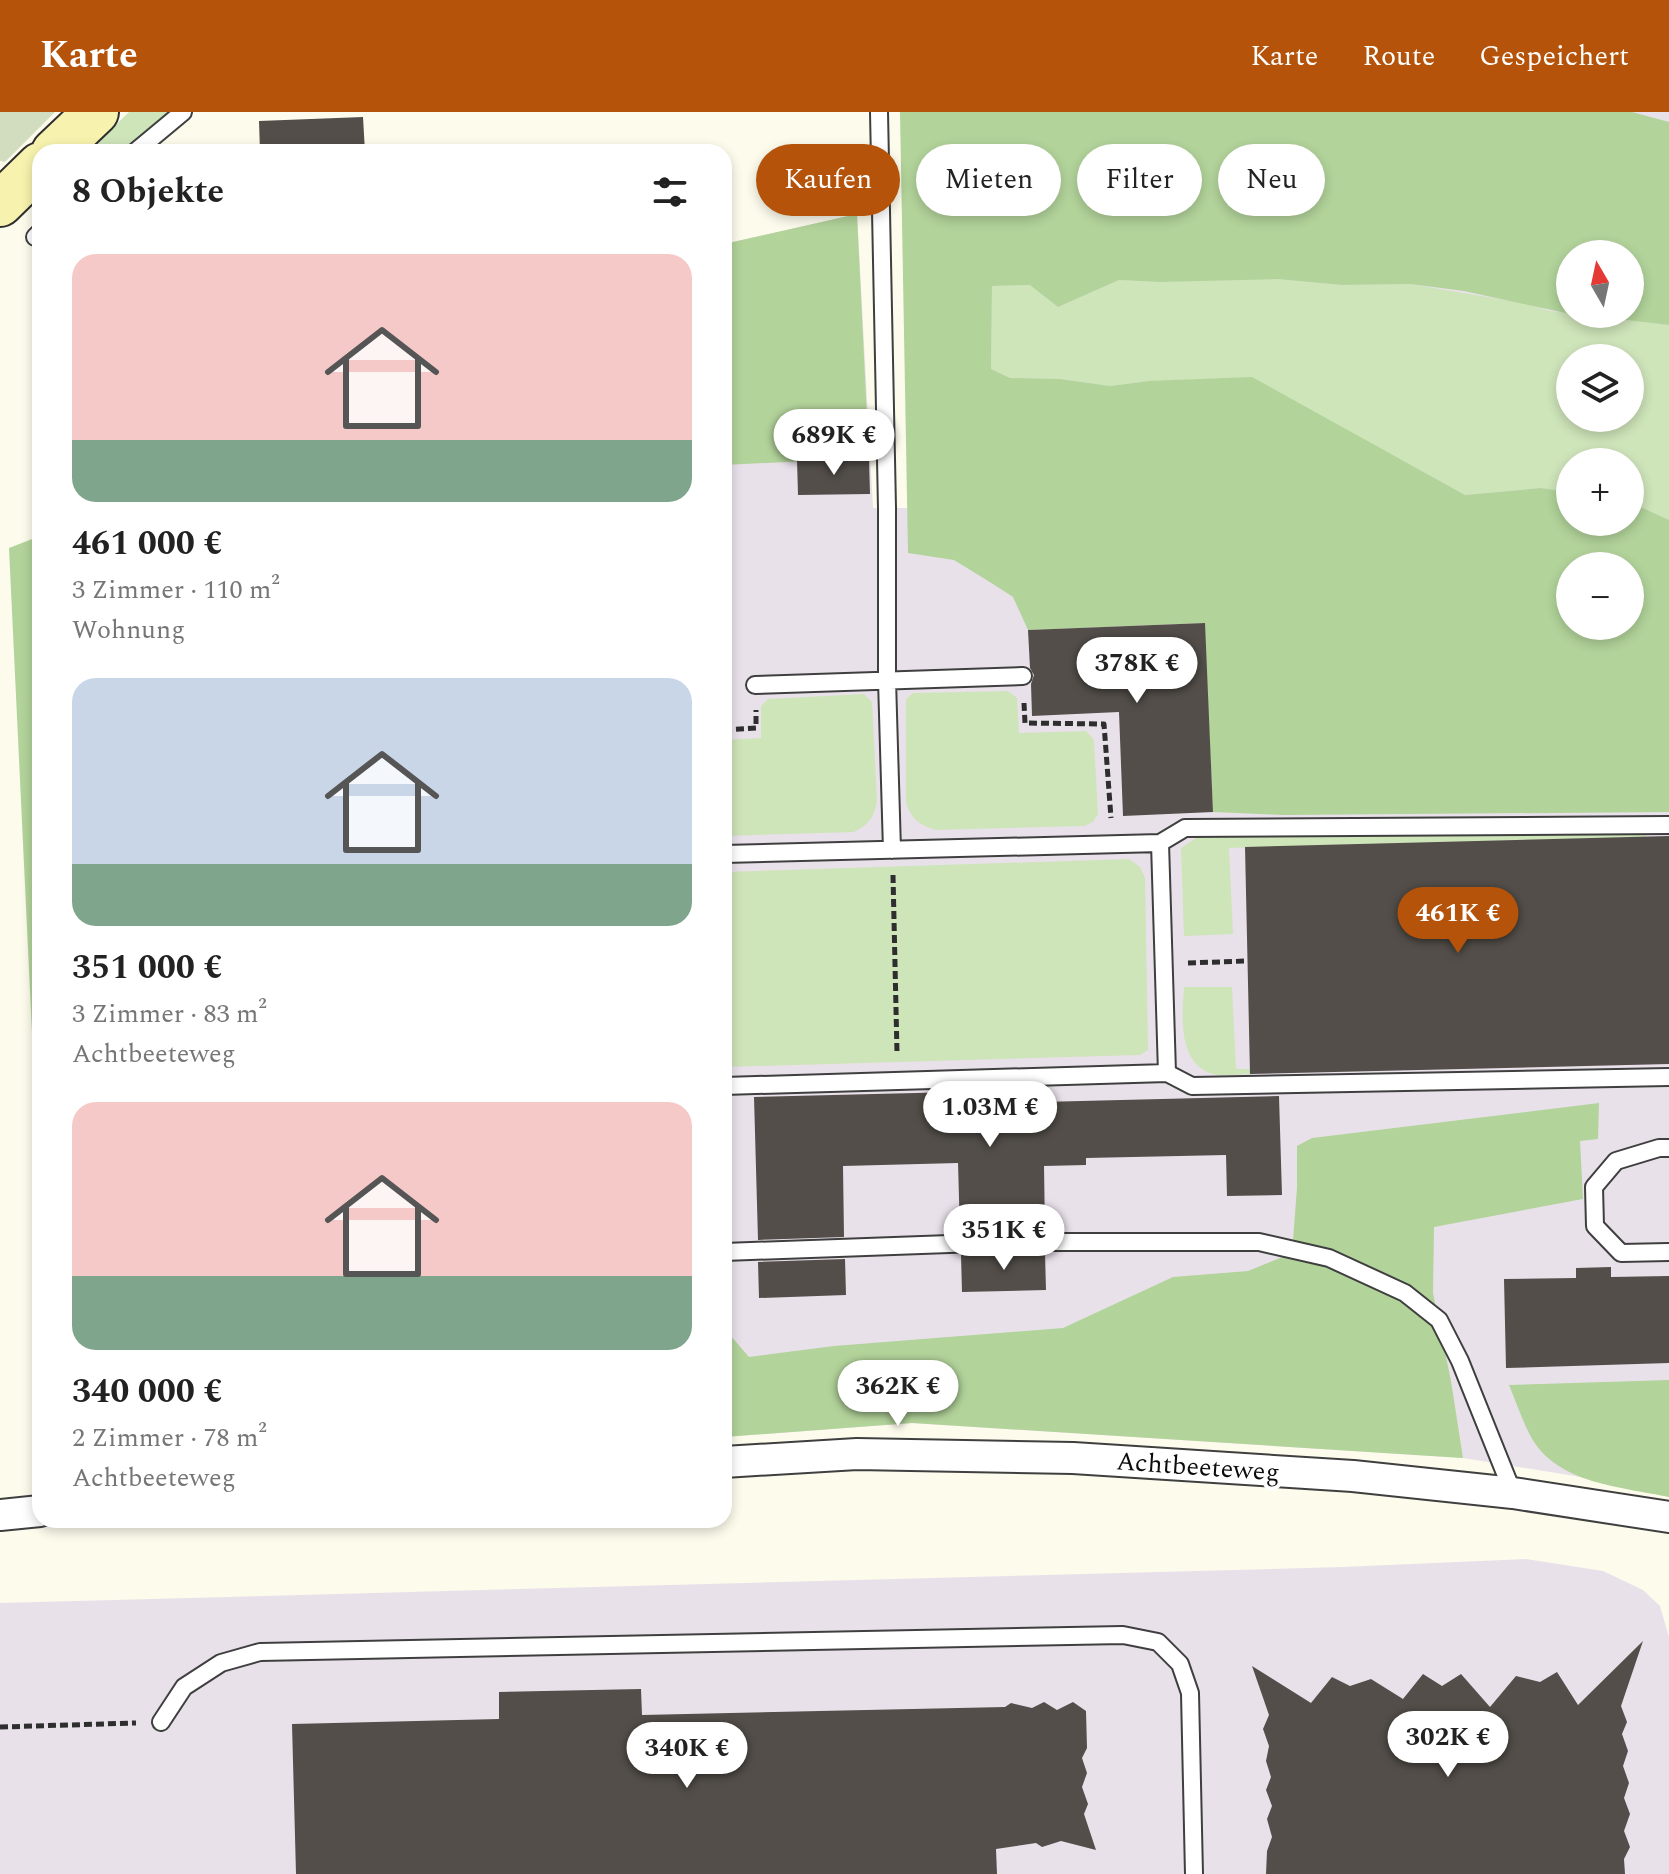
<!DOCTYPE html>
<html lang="de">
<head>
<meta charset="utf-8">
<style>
	body { margin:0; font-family:Spectral,serif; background:#f6f6f6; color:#222; height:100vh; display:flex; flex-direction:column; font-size:30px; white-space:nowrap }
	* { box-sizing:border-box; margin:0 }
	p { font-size:26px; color:#767676 }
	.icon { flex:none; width:44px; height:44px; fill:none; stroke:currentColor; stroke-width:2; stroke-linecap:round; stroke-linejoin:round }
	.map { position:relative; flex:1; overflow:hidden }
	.sheet { position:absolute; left:32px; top:32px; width:700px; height:1384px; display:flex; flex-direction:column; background:#fff; border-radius:24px; box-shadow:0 4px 12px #0003 }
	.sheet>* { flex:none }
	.banner { position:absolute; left:756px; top:32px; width:760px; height:72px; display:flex; gap:16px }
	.needle { width:52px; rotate:351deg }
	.fabs { position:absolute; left:1556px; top:128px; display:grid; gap:16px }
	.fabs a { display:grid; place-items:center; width:88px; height:88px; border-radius:50%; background:#fff; box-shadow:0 4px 12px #0003; font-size:40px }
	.price { position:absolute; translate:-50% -68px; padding:0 18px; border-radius:28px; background:#fff; color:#222; font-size:26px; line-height:52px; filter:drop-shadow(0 2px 4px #0008) }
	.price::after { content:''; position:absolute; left:50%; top:48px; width:24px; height:18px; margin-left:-12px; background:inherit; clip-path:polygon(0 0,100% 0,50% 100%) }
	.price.current { background:#b45309; color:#fff }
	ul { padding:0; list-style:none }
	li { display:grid; align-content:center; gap:16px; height:424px; padding:0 40px }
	li span { display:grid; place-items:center; height:248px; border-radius:24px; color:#555 }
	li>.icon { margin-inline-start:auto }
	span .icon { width:144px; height:144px; fill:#fffc; stroke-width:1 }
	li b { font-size:34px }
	h2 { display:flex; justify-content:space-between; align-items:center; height:96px; padding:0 40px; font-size:34px }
	.chip { padding:0 28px; border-radius:36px; background:#fff; box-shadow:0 4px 12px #0003; font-size:28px; line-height:72px }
	.chip.current { background:#b45309; color:#fff }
	header { display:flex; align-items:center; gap:48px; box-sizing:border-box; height:112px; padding:0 40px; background:#b45309; color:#fff }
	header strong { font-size:38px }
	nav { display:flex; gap:44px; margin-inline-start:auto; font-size:28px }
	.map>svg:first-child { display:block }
	.industrial { fill:#e9e1ea; fill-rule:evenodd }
	.green { fill:#cee4b9; fill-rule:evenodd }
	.forest { fill:#b2d39a; fill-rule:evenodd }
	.cemetery { fill:#d2ddc0 }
	.building { fill:#534e49 }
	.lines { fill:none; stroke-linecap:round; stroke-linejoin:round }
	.lane-casing { stroke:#3f3f3f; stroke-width:20 }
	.street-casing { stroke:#3f3f3f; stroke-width:34 }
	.secondary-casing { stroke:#2e2e2e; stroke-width:48 }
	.path { stroke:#2e2e2e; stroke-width:5; stroke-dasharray:8 4; stroke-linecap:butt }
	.lane { stroke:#fff; stroke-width:16 }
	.street { stroke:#fff; stroke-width:30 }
	.secondary { stroke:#f7f2ad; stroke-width:44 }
	.labels { text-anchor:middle; stroke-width:8; stroke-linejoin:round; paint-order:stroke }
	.street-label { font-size:26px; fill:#0c0c0c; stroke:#fff }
</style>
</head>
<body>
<header>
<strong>Karte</strong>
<nav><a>Karte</a><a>Route</a><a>Gespeichert</a></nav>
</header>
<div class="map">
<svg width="1669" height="1762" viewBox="0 0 1669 1762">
	<rect width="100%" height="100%" fill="#fdfbec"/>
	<path class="industrial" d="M 916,0 L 1669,0 L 1669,1385 L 1575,1364 L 1463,1346 L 912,1311 L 724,1325 L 724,132 L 857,102 L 873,396 L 921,396 ZM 1570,142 L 1630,142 L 1630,202 L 1570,202 ZM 1570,246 L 1630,246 L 1630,306 L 1570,306 ZM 1570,350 L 1630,350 L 1630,410 L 1570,410 ZM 1570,454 L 1630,454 L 1630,514 L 1570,514 Z
		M 1526,1447 L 1603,1459 L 1643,1478 L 1660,1494 L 1669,1525 L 1669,1762 L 0,1762 L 0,1491 L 1342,1455 Z"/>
	<path class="green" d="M 129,0 L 183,0 L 123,40 L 88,40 Z
		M 1218,167 L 1277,167 L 1342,173 L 1410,172 L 1523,191 L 1550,199 L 1669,213 L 1669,408 L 1630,390 L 1630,350 L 1570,350 L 1570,380 L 1541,376 L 1465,383 L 1383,338 L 1149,269 L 1110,274 L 1060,267 L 1010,266 L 991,257 L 992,174 L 1030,173 L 1058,195 L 1119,168 L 1159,170 ZM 1570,246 L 1630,246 L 1630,306 L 1570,306 Z
		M 1008,579 L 1017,586 L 1019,621 L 1086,619 L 1094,628 L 1098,702 L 1093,710 L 1084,714 L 936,718 C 918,712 912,708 906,690 L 906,587 L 913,581 Z
		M 864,582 L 872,590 L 877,689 C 874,706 869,712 854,720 L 724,724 L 724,628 L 761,626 L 761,594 L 768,587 Z
		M 1644,717 L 1646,725 L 1229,736 L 1233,822 L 1184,824 L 1181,736 L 1199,724 Z
		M 1129,747 L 1140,755 L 1145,766 L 1148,938 L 1140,943 L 724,955 L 724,760 Z
		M 1184,875 L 1232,875 L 1236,957 L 1250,957 L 1250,962 C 1240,962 1227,964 1217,963 C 1177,955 1182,905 1184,875 Z"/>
	<path class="forest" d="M 900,0 L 1632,0 L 1669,10 L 1669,213 L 1574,202 L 1630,202 L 1630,142 L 1570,142 L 1570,202 L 1464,179 L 1410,172 L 1342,173 L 1277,167 L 1159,170 L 1119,168 L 1058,195 L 1030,173 L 992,174 L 991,257 L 1010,266 L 1060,267 L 1110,274 L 1149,269 L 1252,265 L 1465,383 L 1541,376 L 1570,380 L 1570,410 L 1630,410 L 1630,390 L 1669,408 L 1669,700 L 1285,703 L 1213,700 L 1204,511 L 1028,518 L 1013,485 L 993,472 L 954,448 L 908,441 ZM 1570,454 L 1630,454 L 1630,514 L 1570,514 Z
		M 857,102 L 869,346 L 724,353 L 724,132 Z
		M 40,424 L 40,1090 L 9,436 Z
		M 1599,991 L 1598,1027 L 1580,1029 L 1583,1087 L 1434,1115 L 1433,1181 L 1451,1269 L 1463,1346 L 912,1311 L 724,1325 L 724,1216 L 749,1245 L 834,1234 L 1063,1216 L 1173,1165 L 1248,1159 L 1292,1141 L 1297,1076 L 1297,1034 L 1312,1026 Z
		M 1669,1268 L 1669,1385 C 1622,1375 1557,1372 1531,1325 C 1522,1308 1516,1290 1509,1273 Z"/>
	<path class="cemetery" d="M 0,0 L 55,0 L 5,50 L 0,49 Z"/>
	<path class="building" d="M 363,5 L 365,40 L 260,40 L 259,9 Z
		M 869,346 L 870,382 L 798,383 L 797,348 Z
		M 1205,511 L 1213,700 L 1123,704 L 1119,600 L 1032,604 L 1031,572 L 1034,563 L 1030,556 L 1028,518 Z
		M 1669,724 L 1669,952 L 1250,962 L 1245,735 Z
		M 1041,978 L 1041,990 L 1279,984 L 1282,1083 L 1227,1084 L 1226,1043 L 1086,1046 L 1086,1053 L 1044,1054 L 1045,1119 L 960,1121 L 958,1051 L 843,1054 L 844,1125 L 758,1128 L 754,985 Z
		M 1045,1141 L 1046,1178 L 962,1180 L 961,1143 Z
		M 845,1147 L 846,1183 L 759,1186 L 758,1150 Z
		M 1611,1155 L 1611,1165 L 1669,1164 L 1669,1251 L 1506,1256 L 1504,1167 L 1576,1166 L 1576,1156 Z
		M 1643,1529 L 1621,1594 L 1627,1610 L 1622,1622 L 1628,1639 L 1623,1654 L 1629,1671 L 1624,1686 L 1630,1702 L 1624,1719 L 1630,1735 L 1624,1747 L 1625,1762 L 1266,1762 L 1267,1739 L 1272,1725 L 1267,1707 L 1272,1694 L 1266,1678 L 1271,1665 L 1266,1649 L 1269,1634 L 1263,1617 L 1269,1603 L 1252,1554 L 1311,1591 L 1332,1565 L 1350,1574 L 1371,1567 L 1403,1587 L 1423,1562 L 1442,1574 L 1461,1562 L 1490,1595 L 1516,1564 L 1540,1570 L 1557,1560 L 1578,1593 Z
		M 641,1577 L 642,1603 L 1005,1595 L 1011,1591 L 1032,1596 L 1044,1590 L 1057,1598 L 1073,1590 L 1086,1599 L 1087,1636 L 1082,1646 L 1087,1661 L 1082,1675 L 1088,1692 L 1084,1702 L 1096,1738 L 1061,1729 L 1042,1735 L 1036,1731 L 996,1737 L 997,1762 L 296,1762 L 292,1612 L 499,1607 L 499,1580 Z"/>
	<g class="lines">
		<g class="lane-casing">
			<path id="lane" d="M 879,0 L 887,396 L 887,568 L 892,738
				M 135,40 L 183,0
				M 35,125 L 40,120
				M 755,573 L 1023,564
				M 724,742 L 1160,731 L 1185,716 L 1669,713
				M 1167,961 L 1192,974 L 1669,965
				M 724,974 L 1167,961 L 1160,731
				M 1669,1036 L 1659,1036 L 1616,1049 L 1594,1075 L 1595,1114 L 1621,1141 L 1669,1140
				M 724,1140 L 1005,1130 L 1259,1130 L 1329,1146 L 1405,1181 L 1439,1208 L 1460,1249 L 1513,1381
				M 161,1610 L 184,1575 L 221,1551 L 260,1540 L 1123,1523 L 1158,1530 L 1180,1552 L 1190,1581 L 1194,1762"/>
		</g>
		<g class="street-casing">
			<path id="street" d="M 724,1350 L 857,1342 L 1073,1346 L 1353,1364 L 1513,1381 L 1669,1405
				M 0,1403 L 40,1399"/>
		</g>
		<g class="secondary-casing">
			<path id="secondary" d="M 54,40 L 96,0
				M 0,92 L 40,53"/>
		</g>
		<path class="path" d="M 1024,591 L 1025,611 L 1104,612 L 1111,706
			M 724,618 L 756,616 L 756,598
			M 893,763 L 897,941
			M 1188,851 L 1247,849
			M 0,1615 L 136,1611"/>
		<use href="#lane" class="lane"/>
		<use href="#street" class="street"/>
		<use href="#secondary" class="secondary"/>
	</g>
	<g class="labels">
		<g class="street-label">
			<text transform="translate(1198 1354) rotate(4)" y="9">Achtbeeteweg</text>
		</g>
	</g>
</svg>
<div class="fabs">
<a><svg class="needle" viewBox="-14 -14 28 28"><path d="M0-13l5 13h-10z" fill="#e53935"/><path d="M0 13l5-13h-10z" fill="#767676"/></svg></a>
<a><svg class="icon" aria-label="layers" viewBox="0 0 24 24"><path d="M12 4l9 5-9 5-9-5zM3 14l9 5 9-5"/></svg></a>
<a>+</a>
<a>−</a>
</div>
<b class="price" style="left:834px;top:365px">689K €</b>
<b class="price" style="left:1137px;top:593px">378K €</b>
<b class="price current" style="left:1458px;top:843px">461K €</b>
<b class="price" style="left:990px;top:1037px">1.03M €</b>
<b class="price" style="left:1004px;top:1160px">351K €</b>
<b class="price" style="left:898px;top:1316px">362K €</b>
<b class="price" style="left:1448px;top:1667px">302K €</b>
<b class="price" style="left:687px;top:1678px">340K €</b>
<div class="banner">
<a class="chip current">Kaufen</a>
<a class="chip">Mieten</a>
<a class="chip">Filter</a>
<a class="chip">Neu</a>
</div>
<section class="sheet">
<h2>8 Objekte<svg class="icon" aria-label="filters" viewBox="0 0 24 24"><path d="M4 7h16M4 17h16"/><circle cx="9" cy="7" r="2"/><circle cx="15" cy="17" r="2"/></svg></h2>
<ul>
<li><span style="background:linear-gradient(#f6c9c9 75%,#7fa58c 0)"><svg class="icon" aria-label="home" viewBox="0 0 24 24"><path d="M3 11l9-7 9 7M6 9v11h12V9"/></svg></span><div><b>461 000 €</b><p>3 Zimmer · 110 m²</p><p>Wohnung</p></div></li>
<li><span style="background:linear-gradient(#c9d6e8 75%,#7fa58c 0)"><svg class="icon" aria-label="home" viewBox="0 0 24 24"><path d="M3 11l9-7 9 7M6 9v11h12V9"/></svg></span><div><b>351 000 €</b><p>3 Zimmer · 83 m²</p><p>Achtbeeteweg</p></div></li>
<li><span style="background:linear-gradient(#f6c9c9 70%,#7fa58c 0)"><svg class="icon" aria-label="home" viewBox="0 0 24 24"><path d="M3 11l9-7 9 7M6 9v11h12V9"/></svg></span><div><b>340 000 €</b><p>2 Zimmer · 78 m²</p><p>Achtbeeteweg</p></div></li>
</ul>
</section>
</div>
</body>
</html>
